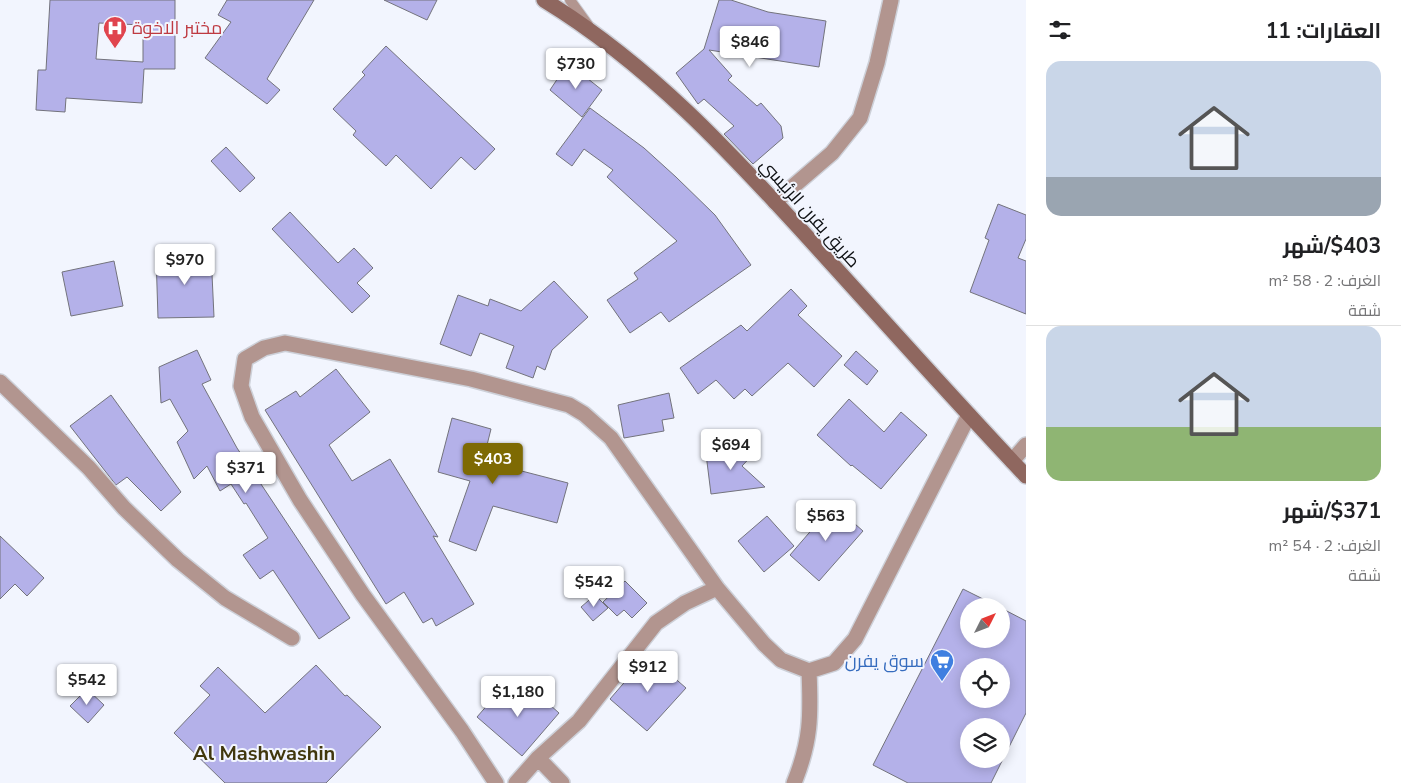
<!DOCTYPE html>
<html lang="ar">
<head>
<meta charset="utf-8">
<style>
	body { margin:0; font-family:"Nunito Sans",Cairo,sans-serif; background:#f2f2f2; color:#202124; direction:rtl; height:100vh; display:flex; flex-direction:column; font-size:19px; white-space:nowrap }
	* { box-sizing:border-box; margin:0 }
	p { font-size:16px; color:#757577 }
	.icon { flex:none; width:28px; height:28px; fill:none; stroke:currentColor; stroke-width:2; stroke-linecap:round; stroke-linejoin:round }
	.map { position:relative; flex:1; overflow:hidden; direction:ltr }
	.side { display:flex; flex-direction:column; background:#fff; width:375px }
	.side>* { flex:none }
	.needle { width:32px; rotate:48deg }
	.tools { position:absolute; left:960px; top:598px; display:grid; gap:10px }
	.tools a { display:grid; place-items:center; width:50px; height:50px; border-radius:50%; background:#fff; box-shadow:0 2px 12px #0003; font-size:25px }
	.price { position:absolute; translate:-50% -42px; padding:0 11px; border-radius:5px; background:#fff; color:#222; font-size:16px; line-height:32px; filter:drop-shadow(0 1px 2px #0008) }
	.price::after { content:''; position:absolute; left:50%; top:30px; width:15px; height:11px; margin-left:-8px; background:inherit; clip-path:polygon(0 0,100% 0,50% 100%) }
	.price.selected { background:#7e6a03; color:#fff }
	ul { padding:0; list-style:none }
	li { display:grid; align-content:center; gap:10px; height:265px; padding:0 20px }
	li+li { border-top:1px solid #e0e0e0 }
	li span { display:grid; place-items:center; height:155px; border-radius:15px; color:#555 }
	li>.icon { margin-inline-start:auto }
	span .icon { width:90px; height:90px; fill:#fffc; stroke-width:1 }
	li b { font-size:21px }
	h2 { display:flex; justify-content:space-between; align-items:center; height:60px; padding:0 20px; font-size:21px }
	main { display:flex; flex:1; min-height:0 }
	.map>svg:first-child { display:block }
	.building { fill:#b4b1e9; stroke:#73737c; fill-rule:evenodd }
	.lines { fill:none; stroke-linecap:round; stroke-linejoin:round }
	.lane-casing { stroke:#cdd0d8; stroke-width:12 }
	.street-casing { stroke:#cdd0d8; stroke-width:18 }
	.secondary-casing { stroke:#cdd0d8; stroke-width:18 }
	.lane { stroke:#b2958f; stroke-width:10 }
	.street { stroke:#b2958f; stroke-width:15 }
	.secondary { stroke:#8f675f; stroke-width:15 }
	.labels { text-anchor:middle; stroke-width:4; stroke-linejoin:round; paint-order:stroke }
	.health-label { font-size:18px; fill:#be3a42; stroke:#f2f5fe; text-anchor:start }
	.street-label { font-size:18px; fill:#0c0e11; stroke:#f2f5fe }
	.shop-label { font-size:18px; fill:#366cbe; stroke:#f2f5fe; text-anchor:end }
	.quarter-label { font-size:20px; font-weight:bold; fill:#41370d; stroke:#f2f5fe }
</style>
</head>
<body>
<main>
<section class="side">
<h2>العقارات: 11<svg class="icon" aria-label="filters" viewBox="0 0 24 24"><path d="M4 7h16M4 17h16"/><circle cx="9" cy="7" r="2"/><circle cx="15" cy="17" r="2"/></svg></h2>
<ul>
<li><span style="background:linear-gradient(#c9d6e8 75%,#9aa5b1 0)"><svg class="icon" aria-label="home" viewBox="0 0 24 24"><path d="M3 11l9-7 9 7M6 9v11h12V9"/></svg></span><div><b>$403/شهر</b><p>الغرف: 2 · 58 m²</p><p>شقة</p></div></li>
<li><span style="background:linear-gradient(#c9d6e8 65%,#8fb573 0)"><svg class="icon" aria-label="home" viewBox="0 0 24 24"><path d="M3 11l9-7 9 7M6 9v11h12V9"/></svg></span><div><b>$371/شهر</b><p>الغرف: 2 · 54 m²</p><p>شقة</p></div></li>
</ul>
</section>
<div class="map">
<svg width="1026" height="783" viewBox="0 0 1026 783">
	<rect width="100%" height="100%" fill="#f2f5fe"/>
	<path class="building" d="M 50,0 L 175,0 L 175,69 L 144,69 L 142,103 L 66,98 L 65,112 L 36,110 L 38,70 L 46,70 ZM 99,23 L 143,25 L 143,62 L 96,59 Z
		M 227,0 L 314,0 L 267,79 L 280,90 L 267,104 L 205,58 L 231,22 L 218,15 Z
		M 384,0 L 437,0 L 427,20 Z
		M 719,0 L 731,0 L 768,12 L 826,21 L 819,67 L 709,50 L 732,76 L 728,80 L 757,106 L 761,103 L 781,126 L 783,138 L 753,164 L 724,134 L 734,126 L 704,99 L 698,104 L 676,73 L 704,49 Z
		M 386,46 L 495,149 L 475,170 L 461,157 L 431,189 L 396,155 L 386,166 L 353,135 L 356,131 L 333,109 L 365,75 L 362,72 Z
		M 568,63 L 602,90 L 582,117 L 550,90 Z
		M 590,108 L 644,148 L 676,177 L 715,215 L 751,265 L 669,322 L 661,312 L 630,333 L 607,300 L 638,279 L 634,273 L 677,241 L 607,177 L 613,170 L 584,149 L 572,166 L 556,154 Z
		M 226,147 L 255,178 L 240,192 L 211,161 Z
		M 998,204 L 1026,215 L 1026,239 L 1018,258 L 1026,261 L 1026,314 L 970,292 L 989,240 L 985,238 Z
		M 290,212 L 338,263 L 354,248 L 373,268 L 357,283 L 370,296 L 352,313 L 272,229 Z
		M 211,253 L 214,317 L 158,318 L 156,255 Z
		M 114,261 L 123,306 L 71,316 L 62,272 Z
		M 554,281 L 588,317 L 552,350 L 545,370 L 537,366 L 533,378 L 506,368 L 514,346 L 480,333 L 471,356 L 440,344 L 458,295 L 488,306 L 490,299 L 521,311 Z
		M 791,289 L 807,306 L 798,315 L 842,356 L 814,387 L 788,363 L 752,396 L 745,389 L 734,399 L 716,380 L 698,394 L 680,368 L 741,325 L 747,331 Z
		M 197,350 L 211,380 L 202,384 L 237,448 L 350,618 L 319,639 L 273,570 L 260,579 L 243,555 L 268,538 L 246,503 L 244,504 L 231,484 L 220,491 L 207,466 L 194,479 L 177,442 L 188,431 L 170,399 L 161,403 L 159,367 Z
		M 856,351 L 878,371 L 867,385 L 844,365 Z
		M 336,369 L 370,412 L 329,445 L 352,481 L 390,459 L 438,537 L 433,536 L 474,604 L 436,626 L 432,618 L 423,623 L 404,592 L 386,604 L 265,410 L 296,391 L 300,397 Z
		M 669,393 L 674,418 L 662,420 L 664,431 L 624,438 L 618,405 Z
		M 111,395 L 181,492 L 161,511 L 127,477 L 116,485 L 70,426 Z
		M 849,399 L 884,432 L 901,412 L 927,435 L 881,489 L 852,465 L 851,466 L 817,435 Z
		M 452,418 L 491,429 L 483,461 L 568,483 L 557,523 L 493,506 L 476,551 L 449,541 L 470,481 L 438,472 Z
		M 760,447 L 742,466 L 765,487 L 711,494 L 706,454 Z
		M 830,502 L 863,531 L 819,581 L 790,555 L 821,519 L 818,516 Z
		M 767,516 L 794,546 L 764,572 L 738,541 Z
		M 0,536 L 44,578 L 27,596 L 15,584 L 0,599 Z
		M 625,581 L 647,603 L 632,618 L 624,610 L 617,616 L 603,602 Z
		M 963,589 L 997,606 L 969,606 L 969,639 L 1001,639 L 1001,608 L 1026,621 L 1026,713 L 991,783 L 908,783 L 873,765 ZM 969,666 L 1001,666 L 1001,699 L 969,699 ZM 969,726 L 1001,726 L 1001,759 L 969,759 Z
		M 595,595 L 608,608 L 593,621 L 581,607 Z
		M 648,655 L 686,688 L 647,731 L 610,699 Z
		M 316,665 L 345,696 L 347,695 L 381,727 L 326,783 L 225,783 L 174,733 L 210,695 L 200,686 L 218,667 L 265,713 Z
		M 503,687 L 520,701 L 531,688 L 559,713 L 522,756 L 477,717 Z
		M 87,689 L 104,705 L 88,723 L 70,706 Z"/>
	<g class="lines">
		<g class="lane-casing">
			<path id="lane" d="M 570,0 L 588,25"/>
		</g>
		<g class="street-casing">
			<path id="street" d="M 775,202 L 832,153 L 860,118 L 877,63 L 891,0
				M 0,382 L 89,468 L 124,508 L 178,560 L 225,598 L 292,638
				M 1012,461 L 1026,445
				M 538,758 L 562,783
				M 496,783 L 462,731 L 363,595 L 300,500 L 252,417 L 241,386 L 245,359 L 264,348 L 285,343 L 471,379 L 569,405 L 584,414 L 611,438 L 717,588 L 764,644 L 781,660 L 809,671 L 834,663 L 855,639 L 969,415
				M 516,783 L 538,758 L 579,721 L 656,623 L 685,603 L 717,588
				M 794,783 C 811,741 811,716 809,671"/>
		</g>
		<g class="secondary-casing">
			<path id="secondary" d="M 544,0 C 649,64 730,152 812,242 C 883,320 953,399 1026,476"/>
		</g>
		<use href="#lane" class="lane"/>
		<use href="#street" class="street"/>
		<use href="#secondary" class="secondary"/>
	</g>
	<defs>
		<g id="hospital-pin" transform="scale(1.25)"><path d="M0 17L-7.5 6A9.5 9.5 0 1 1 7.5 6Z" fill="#e0444e" stroke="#f2f5fe"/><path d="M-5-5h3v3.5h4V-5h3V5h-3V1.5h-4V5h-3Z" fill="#fff"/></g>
		<g id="supermarket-pin" transform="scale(1.25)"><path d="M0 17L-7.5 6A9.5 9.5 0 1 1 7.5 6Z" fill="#3f7fe0" stroke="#f2f5fe"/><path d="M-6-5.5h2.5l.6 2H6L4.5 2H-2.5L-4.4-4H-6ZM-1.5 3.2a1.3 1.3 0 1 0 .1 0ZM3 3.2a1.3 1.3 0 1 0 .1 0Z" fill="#fff"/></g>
	</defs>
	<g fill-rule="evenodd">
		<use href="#hospital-pin" x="115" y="28"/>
		<use href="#supermarket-pin" x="942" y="661"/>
	</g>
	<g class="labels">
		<g class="health-label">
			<text x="132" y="34">مختبر الاخوة</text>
		</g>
		<g class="street-label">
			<text transform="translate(810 213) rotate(48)" y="6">طريق يفرن الرئيسي</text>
		</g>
		<g class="shop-label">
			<text x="924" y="667">سوق يفرن</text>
		</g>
		<g class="quarter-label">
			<text x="264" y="760">Al Mashwashin</text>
		</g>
	</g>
</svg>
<div class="tools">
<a><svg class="needle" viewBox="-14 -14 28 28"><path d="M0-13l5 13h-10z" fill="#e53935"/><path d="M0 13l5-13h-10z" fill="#757577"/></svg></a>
<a><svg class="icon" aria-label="locate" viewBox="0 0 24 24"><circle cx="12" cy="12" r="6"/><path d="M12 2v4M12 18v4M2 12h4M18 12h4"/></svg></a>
<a><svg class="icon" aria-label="layers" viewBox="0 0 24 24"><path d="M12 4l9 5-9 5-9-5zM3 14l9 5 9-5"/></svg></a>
</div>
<b class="price" style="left:750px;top:68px">$846</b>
<b class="price" style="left:576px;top:90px">$730</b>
<b class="price" style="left:185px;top:286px">$970</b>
<b class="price" style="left:731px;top:471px">$694</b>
<b class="price selected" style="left:493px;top:485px">$403</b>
<b class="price" style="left:246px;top:494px">$371</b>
<b class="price" style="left:826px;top:542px">$563</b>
<b class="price" style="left:594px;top:608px">$542</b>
<b class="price" style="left:648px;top:693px">$912</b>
<b class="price" style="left:87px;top:706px">$542</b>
<b class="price" style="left:518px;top:718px">$1,180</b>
</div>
</main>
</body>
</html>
